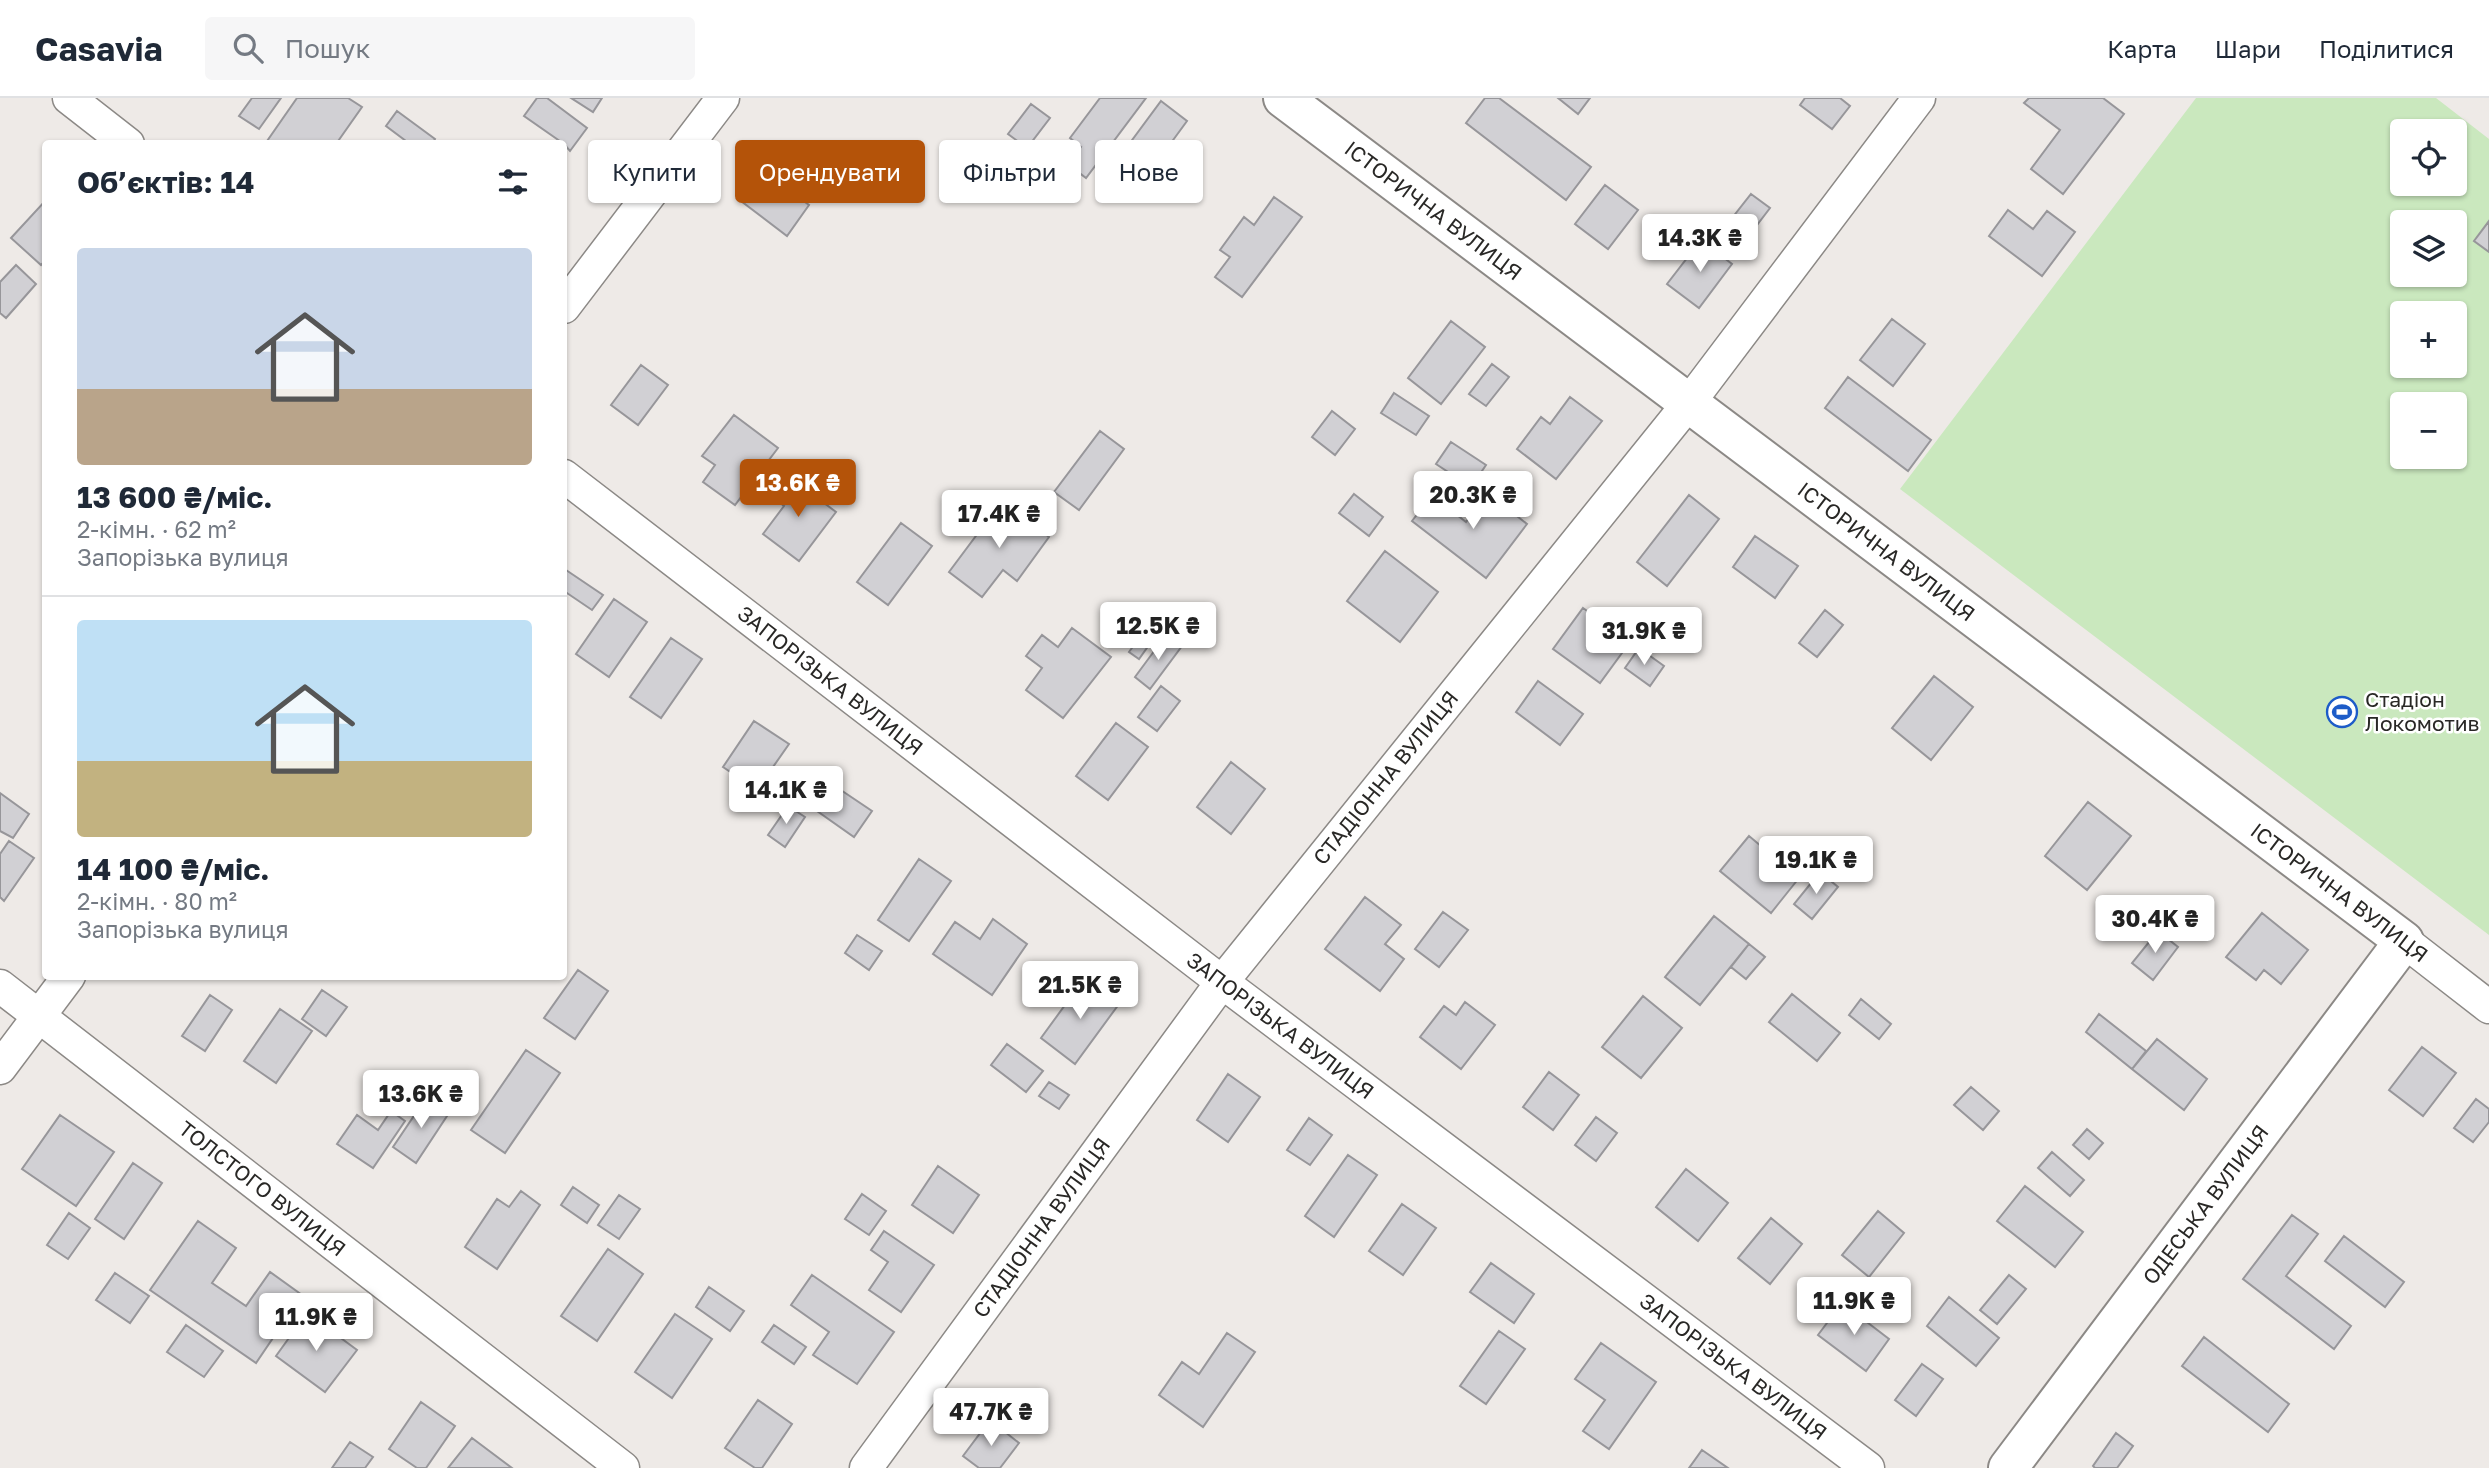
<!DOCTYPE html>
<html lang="uk">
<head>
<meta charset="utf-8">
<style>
	body { margin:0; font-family:"Golos Text",sans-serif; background:#f6f6f7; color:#1f2937; height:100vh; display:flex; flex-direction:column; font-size:26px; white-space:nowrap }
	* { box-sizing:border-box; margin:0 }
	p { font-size:23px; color:#747a83 }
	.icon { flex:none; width:38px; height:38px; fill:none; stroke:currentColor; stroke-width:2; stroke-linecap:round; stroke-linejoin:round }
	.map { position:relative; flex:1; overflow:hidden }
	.details { position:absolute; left:42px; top:42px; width:525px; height:840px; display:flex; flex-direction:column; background:#fff; border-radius:7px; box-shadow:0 2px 5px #0004 }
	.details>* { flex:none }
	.guide { position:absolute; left:588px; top:42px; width:665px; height:63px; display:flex; gap:14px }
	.controls { position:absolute; left:2390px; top:21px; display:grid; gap:14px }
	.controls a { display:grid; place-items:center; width:77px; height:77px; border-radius:7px; background:#fff; box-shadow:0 2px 5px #0004; font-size:35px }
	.price { position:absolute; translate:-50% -60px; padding:0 16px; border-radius:7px; background:#fff; color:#222; font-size:23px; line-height:46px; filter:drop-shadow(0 2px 4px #0008) }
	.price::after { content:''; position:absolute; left:50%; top:42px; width:21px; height:16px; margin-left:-10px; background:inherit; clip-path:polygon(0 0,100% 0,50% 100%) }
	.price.on { background:#b45309; color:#fff }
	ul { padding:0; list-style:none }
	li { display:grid; align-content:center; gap:14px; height:371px; padding:0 35px }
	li+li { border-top:2px solid #e0e1e3 }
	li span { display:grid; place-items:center; height:217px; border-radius:7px; color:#555 }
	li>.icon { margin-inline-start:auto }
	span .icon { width:126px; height:126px; fill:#fffc; stroke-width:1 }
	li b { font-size:30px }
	h2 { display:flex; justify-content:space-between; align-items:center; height:84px; padding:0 35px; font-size:30px }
	.tag { padding:0 24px; border-radius:7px; background:#fff; box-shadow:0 2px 5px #0004; font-size:24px; line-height:63px }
	.tag.on { background:#b45309; color:#fff }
	header { display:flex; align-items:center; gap:42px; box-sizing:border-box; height:98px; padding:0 35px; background:#fff; border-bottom:2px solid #e0e1e3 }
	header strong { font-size:33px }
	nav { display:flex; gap:38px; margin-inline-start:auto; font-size:24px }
	.search { width:490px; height:63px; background:#f6f6f7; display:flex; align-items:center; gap:18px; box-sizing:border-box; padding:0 24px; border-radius:7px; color:#747a83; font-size:26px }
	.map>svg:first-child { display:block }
	.green { fill:#cae8be; fill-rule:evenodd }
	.building { fill:#d1d0d4; stroke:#97969a; stroke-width:2 }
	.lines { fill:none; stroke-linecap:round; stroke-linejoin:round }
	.street-casing { stroke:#8c8986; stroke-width:35 }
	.secondary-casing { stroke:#8c8986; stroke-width:42 }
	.street { stroke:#fff; stroke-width:32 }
	.secondary { stroke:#fff; stroke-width:38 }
	.labels { text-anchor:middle; stroke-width:5; stroke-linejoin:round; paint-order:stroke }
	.street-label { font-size:21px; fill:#292826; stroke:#fff }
	.poi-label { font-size:21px; fill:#292826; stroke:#fff; text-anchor:start }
</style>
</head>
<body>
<header>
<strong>Casavia</strong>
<div class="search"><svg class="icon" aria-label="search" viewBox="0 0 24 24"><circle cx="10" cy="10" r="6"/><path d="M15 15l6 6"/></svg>Пошук</div>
<nav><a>Карта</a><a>Шари</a><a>Поділитися</a></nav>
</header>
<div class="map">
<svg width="2489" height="1370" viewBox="0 0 2489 1370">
	<rect width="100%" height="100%" fill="#eeeae7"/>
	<path class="green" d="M 2196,0 L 2436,0 L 2489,41 L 2489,837 L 1900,391 ZM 2403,33 L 2455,33 L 2455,86 L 2403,86 ZM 2403,124 L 2455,124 L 2455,177 L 2403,177 ZM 2403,215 L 2455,215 L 2455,268 L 2403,268 ZM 2403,306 L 2455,306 L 2455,359 L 2403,359 Z"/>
	<path class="building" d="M 252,0 L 281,0 L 259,31 L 239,18 Z
		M 297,0 L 348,0 L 362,9 L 336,46 L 265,46 Z
		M 537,0 L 547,0 L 587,30 L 570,53 L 564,46 L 524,18 Z
		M 571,0 L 602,0 L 593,14 Z
		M 1100,0 L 1146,0 L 1086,80 L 1068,66 L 1081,49 L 1070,40 Z
		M 1485,0 L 1499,0 L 1591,69 L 1566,102 L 1466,25 Z
		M 1558,0 L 1590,0 L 1578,16 Z
		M 1805,0 L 1840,0 L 1850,8 L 1832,31 L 1800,7 Z
		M 2029,0 L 2103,0 L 2124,16 L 2063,96 L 2031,71 L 2060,32 L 2024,5 Z
		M 1161,3 L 1187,23 L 1168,49 L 1181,59 L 1162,84 L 1142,69 L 1126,90 L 1107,76 Z
		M 1031,6 L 1050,20 L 1027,50 L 1008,36 Z
		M 397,13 L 435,41 L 432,46 L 410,46 L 386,28 Z
		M 759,70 L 809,107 L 787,138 L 737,100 Z
		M 1605,87 L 1638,112 L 1608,151 L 1575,126 Z
		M 1751,96 L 1770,110 L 1744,144 L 1725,129 Z
		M 1274,99 L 1302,119 L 1242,199 L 1215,179 L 1230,159 L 1220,152 L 1244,119 L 1254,127 Z
		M 46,102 L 46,162 L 41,167 L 11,140 Z
		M 2008,112 L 2033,131 L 2047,113 L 2075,134 L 2042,178 L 1989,138 Z
		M 2489,123 L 2489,154 L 2474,143 Z
		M 1701,142 L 1732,166 L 1699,210 L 1667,186 Z
		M 16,167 L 36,186 L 6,220 L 0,215 L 0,184 Z
		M 1892,221 L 1925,246 L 1893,288 L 1860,262 Z
		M 1451,223 L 1485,249 L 1441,306 L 1408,280 Z
		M 1492,266 L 1509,279 L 1486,308 L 1469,296 Z
		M 641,267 L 668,287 L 638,327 L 611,307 Z
		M 1848,279 L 1931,342 L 1908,373 L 1825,310 Z
		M 1394,295 L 1429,318 L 1416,337 L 1381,315 Z
		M 1570,299 L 1602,323 L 1556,381 L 1517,351 L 1541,319 L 1550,326 Z
		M 1332,313 L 1355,331 L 1335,357 L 1312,339 Z
		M 734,317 L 778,350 L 735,407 L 703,384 L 715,367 L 702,358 Z
		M 1100,333 L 1124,351 L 1079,412 L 1054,394 Z
		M 1451,344 L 1486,367 L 1471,389 L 1436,366 Z
		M 787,377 L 836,414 L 799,463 L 763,436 L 784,408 L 771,397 Z
		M 1488,395 L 1527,426 L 1486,480 L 1412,423 L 1432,397 L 1466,424 Z
		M 1354,396 L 1383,419 L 1369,438 L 1339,415 Z
		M 1689,397 L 1719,421 L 1667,488 L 1637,464 Z
		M 1002,403 L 1049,439 L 1017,483 L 1003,472 L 982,499 L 949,474 Z
		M 901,425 L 932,448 L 888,507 L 857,484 Z
		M 1755,438 L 1798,468 L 1775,500 L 1733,469 Z
		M 1385,453 L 1438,494 L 1400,544 L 1347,503 Z
		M 566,472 L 603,497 L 592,512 L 564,493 L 564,476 Z
		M 614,501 L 647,524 L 609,579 L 576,556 Z
		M 1583,510 L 1630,544 L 1600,585 L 1553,551 Z
		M 1825,512 L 1843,527 L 1817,559 L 1799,545 Z
		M 1157,516 L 1166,523 L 1139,561 L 1129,554 Z
		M 1072,530 L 1111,559 L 1063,620 L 1026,592 L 1042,570 L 1026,558 L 1042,537 L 1058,549 Z
		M 1166,537 L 1182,548 L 1150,591 L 1135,579 Z
		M 671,540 L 702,561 L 661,620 L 630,599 Z
		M 1639,550 L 1664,568 L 1650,588 L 1625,570 Z
		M 1934,578 L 1973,609 L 1931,662 L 1892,630 Z
		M 1538,583 L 1583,616 L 1560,647 L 1516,614 Z
		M 1161,588 L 1180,603 L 1157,633 L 1138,619 Z
		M 754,623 L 789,646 L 757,692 L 723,669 Z
		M 1116,625 L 1148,649 L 1108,702 L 1076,678 Z
		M 1231,664 L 1265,691 L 1231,736 L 1197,709 Z
		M 817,676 L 872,713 L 854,739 L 800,701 Z
		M 0,695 L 29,716 L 13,740 L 0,733 Z
		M 2088,704 L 2131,738 L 2087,792 L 2045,758 Z
		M 788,708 L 805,719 L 785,749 L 768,737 Z
		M 1749,738 L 1799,780 L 1771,815 L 1720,773 Z
		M 9,743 L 34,760 L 4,803 L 0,799 L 0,756 Z
		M 919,761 L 951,783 L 909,843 L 878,822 Z
		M 1820,774 L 1838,789 L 1812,821 L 1794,806 Z
		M 1365,799 L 1401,827 L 1385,846 L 1404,861 L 1380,893 L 1325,851 Z
		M 1443,814 L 1468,832 L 1439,869 L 1415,851 Z
		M 2262,815 L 2308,852 L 2281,886 L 2264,872 L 2256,882 L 2226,859 Z
		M 1714,818 L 1749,846 L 1700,907 L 1665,879 Z
		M 993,821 L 1027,846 L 992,897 L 933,856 L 955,824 L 980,841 Z
		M 2158,833 L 2178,849 L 2153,882 L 2132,865 Z
		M 857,837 L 882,853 L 869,872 L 845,855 Z
		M 1749,846 L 1765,859 L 1746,881 L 1731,869 Z
		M 578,872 L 608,893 L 575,941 L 544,920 Z
		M 1084,881 L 1119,906 L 1075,966 L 1041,940 Z
		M 322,892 L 347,909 L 326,938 L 302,921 Z
		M 1792,896 L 1840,935 L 1817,963 L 1769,924 Z
		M 210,897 L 232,912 L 205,953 L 182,938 Z
		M 1643,898 L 1682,930 L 1641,980 L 1602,949 Z
		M 1861,901 L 1891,926 L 1879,941 L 1849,917 Z
		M 1465,904 L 1495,927 L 1461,971 L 1420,939 L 1444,908 L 1456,917 Z
		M 280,911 L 312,933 L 276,985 L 244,963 Z
		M 2099,916 L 2146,953 L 2132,971 L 2086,934 Z
		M 2157,941 L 2207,981 L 2184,1012 L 2132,971 Z
		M 1007,946 L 1043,973 L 1026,994 L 991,967 Z
		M 2422,949 L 2456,975 L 2423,1018 L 2389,992 Z
		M 526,952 L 560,975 L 505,1055 L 471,1032 Z
		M 1549,974 L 1579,997 L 1553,1032 L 1523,1009 Z
		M 1228,976 L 1260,999 L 1228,1044 L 1197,1022 Z
		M 1049,984 L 1069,997 L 1059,1011 L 1039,998 Z
		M 1971,989 L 1999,1013 L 1983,1032 L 1954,1007 Z
		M 426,1000 L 449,1015 L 416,1065 L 393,1049 Z
		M 2476,1001 L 2489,1011 L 2489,1024 L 2473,1044 L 2454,1030 Z
		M 391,1013 L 405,1023 L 373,1070 L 337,1046 L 357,1017 L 378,1032 Z
		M 60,1017 L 114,1054 L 76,1108 L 22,1071 Z
		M 1596,1019 L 1617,1035 L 1596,1063 L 1575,1047 Z
		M 1309,1020 L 1332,1037 L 1310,1067 L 1287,1052 Z
		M 2087,1031 L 2103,1045 L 2089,1061 L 2073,1047 Z
		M 2052,1054 L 2084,1082 L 2070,1098 L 2038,1070 Z
		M 1348,1057 L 1377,1077 L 1334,1139 L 1305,1118 Z
		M 133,1065 L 162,1085 L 124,1141 L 95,1121 Z
		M 938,1068 L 979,1097 L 953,1135 L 912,1107 Z
		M 1686,1071 L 1728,1105 L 1698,1143 L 1656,1109 Z
		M 2025,1088 L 2083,1134 L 2055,1169 L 1997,1123 Z
		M 573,1089 L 599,1107 L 587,1125 L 561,1107 Z
		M 521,1093 L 540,1107 L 497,1171 L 465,1149 L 497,1101 L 509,1109 Z
		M 862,1096 L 886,1113 L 869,1137 L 845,1121 Z
		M 619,1097 L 640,1111 L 619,1141 L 598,1127 Z
		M 1402,1106 L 1436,1130 L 1403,1177 L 1369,1153 Z
		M 1878,1113 L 1904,1135 L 1869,1179 L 1842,1157 Z
		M 69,1115 L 90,1130 L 68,1161 L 47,1147 Z
		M 2292,1117 L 2318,1136 L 2286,1178 L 2351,1228 L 2334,1251 L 2243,1181 Z
		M 1771,1120 L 1802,1146 L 1770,1186 L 1738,1160 Z
		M 198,1123 L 236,1150 L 212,1185 L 246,1208 L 270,1174 L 302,1197 L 256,1265 L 150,1192 Z
		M 884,1133 L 934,1167 L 901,1214 L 869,1192 L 888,1164 L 871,1152 Z
		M 2344,1138 L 2404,1184 L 2385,1209 L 2325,1163 Z
		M 608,1151 L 643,1176 L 597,1243 L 561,1218 Z
		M 1491,1165 L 1534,1196 L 1514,1225 L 1470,1194 Z
		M 115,1175 L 149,1198 L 130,1225 L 96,1202 Z
		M 812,1177 L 894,1234 L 857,1286 L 813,1257 L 829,1234 L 791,1207 Z
		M 2009,1177 L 2026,1191 L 1997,1226 L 1980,1212 Z
		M 709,1189 L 744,1213 L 730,1233 L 696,1209 Z
		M 1949,1199 L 1999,1240 L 1976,1268 L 1927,1228 Z
		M 1842,1205 L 1889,1241 L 1866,1273 L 1818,1237 Z
		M 307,1215 L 357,1252 L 325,1294 L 276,1258 Z
		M 675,1216 L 712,1241 L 672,1300 L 635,1274 Z
		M 186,1227 L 223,1253 L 204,1279 L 167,1254 Z
		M 774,1227 L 806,1249 L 794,1266 L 762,1244 Z
		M 1499,1233 L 1525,1251 L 1486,1306 L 1460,1288 Z
		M 1227,1235 L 1255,1254 L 1203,1329 L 1159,1297 L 1182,1264 L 1199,1276 Z
		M 2204,1239 L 2289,1306 L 2268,1334 L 2182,1268 Z
		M 1601,1245 L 1656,1284 L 1609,1351 L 1583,1333 L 1605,1302 L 1575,1281 Z
		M 1922,1266 L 1943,1281 L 1916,1318 L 1895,1302 Z
		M 758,1302 L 792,1326 L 762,1370 L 755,1370 L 725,1350 Z
		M 421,1304 L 455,1328 L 426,1370 L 417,1370 L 389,1351 Z
		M 990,1322 L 1019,1345 L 1000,1370 L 979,1370 L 963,1358 Z
		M 2116,1335 L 2133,1348 L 2117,1370 L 2095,1370 L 2093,1368 Z
		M 472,1340 L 512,1370 L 448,1370 Z
		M 350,1344 L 373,1359 L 365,1370 L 332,1370 Z
		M 1702,1352 L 1728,1370 L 1689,1370 Z"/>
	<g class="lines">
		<g class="street-casing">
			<path id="street" d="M 69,0 L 128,46
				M 564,209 L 723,0
				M 564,378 L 1222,884 L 1868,1370
				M 2404,843 L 2489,909
				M 0,888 L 623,1370
				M 0,970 L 69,878
				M 866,1370 L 1222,884 L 1688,306 L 1919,0"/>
		</g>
		<g class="secondary-casing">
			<path id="secondary" d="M 1283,0 L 2404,843 L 2008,1370"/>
		</g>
		<use href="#street" class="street"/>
		<use href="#secondary" class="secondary"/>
	</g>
	<defs>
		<g id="stadium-ring" transform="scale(1.575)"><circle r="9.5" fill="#fff" stroke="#1d5cc8" stroke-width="1.5"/><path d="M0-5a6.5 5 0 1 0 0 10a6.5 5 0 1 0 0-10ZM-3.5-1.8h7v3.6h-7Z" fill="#1d5cc8"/></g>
	</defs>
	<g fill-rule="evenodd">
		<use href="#stadium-ring" x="2342" y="614"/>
	</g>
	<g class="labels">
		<g class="street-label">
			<text transform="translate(1433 113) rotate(37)" y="7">ІСТОРИЧНА ВУЛИЦЯ</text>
			<text transform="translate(1886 454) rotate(37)" y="7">ІСТОРИЧНА ВУЛИЦЯ</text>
			<text transform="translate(830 583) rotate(38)" y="7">ЗАПОРІЗЬКА ВУЛИЦЯ</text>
			<text transform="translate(1386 680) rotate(-51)" y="7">СТАДІОННА ВУЛИЦЯ</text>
			<text transform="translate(2339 795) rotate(37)" y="7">ІСТОРИЧНА ВУЛИЦЯ</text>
			<text transform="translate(1280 928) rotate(37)" y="7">ЗАПОРІЗЬКА ВУЛИЦЯ</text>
			<text transform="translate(262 1091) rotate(38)" y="7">ТОЛСТОГО ВУЛИЦЯ</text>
			<text transform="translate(2206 1107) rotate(-53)" y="7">ОДЕСЬКА ВУЛИЦЯ</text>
			<text transform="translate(1042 1130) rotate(-54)" y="7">СТАДІОННА ВУЛИЦЯ</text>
			<text transform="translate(1733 1269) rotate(37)" y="7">ЗАПОРІЗЬКА ВУЛИЦЯ</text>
		</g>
		<g class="poi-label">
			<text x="2365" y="609">Стадіон<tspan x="2365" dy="24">Локомотив</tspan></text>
		</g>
	</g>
</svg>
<div class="controls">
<a><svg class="icon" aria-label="locate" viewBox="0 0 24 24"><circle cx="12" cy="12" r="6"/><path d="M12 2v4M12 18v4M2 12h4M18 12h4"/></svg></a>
<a><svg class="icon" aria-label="layers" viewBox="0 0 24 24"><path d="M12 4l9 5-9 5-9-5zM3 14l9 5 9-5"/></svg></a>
<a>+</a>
<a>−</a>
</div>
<b class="price" style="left:1700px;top:176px">14.3K ₴</b>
<b class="price on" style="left:798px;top:421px">13.6K ₴</b>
<b class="price" style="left:1473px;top:433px">20.3K ₴</b>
<b class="price" style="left:999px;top:452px">17.4K ₴</b>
<b class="price" style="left:1158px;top:564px">12.5K ₴</b>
<b class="price" style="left:1644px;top:569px">31.9K ₴</b>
<b class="price" style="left:786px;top:728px">14.1K ₴</b>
<b class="price" style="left:1816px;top:798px">19.1K ₴</b>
<b class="price" style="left:2155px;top:857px">30.4K ₴</b>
<b class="price" style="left:1080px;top:923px">21.5K ₴</b>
<b class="price" style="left:421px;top:1032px">13.6K ₴</b>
<b class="price" style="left:1854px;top:1239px">11.9K ₴</b>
<b class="price" style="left:316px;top:1255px">11.9K ₴</b>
<b class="price" style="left:991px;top:1350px">47.7K ₴</b>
<div class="guide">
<a class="tag">Купити</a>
<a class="tag on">Орендувати</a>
<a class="tag">Фільтри</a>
<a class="tag">Нове</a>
</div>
<section class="details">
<h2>Об’єктів: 14<svg class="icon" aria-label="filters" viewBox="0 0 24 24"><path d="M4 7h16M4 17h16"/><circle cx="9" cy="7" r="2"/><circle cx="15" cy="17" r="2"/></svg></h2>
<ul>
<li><span style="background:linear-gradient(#c9d6e8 65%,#b9a48a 0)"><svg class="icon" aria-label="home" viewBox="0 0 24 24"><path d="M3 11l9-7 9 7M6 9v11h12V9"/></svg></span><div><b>13 600 ₴/міс.</b><p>2-кімн. · 62 m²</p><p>Запорізька вулиця</p></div></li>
<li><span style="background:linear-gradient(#bfe0f5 65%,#c2b280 0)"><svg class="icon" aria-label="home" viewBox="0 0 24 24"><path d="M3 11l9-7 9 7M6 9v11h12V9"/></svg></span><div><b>14 100 ₴/міс.</b><p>2-кімн. · 80 m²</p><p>Запорізька вулиця</p></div></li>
</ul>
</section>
</div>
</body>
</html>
